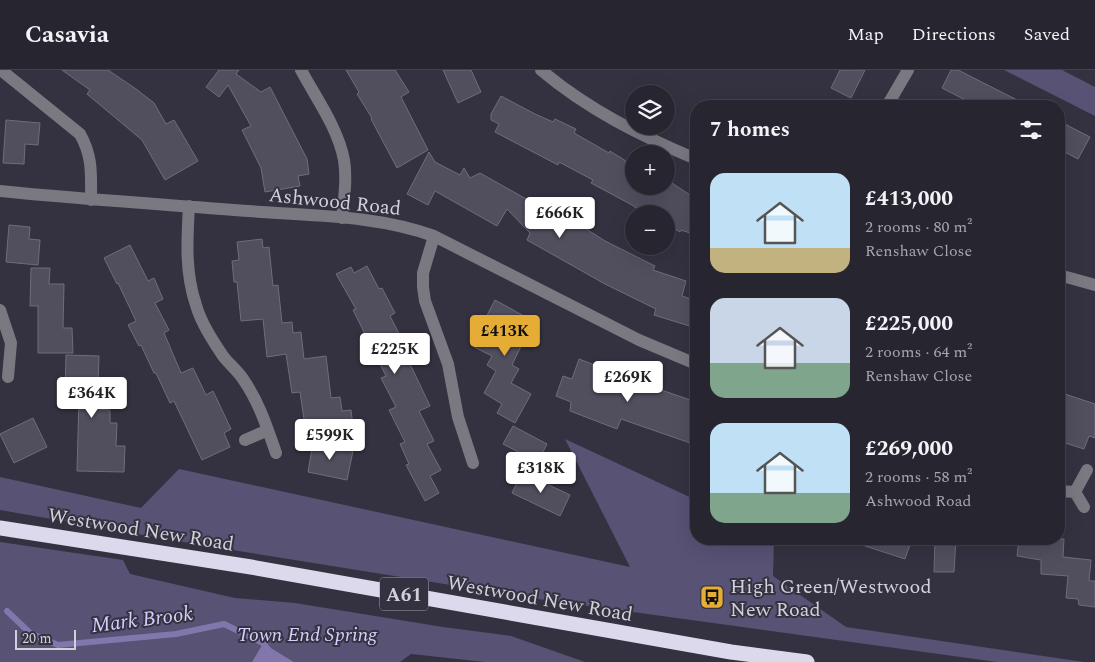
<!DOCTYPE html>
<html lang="en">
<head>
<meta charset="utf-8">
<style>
	body { margin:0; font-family:Spectral,serif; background:#33323c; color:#f1f3f6; height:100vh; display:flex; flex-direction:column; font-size:19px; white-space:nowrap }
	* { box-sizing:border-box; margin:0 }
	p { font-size:16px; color:#a4a5ab }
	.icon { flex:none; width:28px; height:28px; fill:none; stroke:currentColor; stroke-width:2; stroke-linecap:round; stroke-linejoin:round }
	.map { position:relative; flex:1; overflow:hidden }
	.details { position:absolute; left:690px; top:30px; width:375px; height:445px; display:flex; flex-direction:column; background:#272630; border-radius:20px; box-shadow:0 5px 20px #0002,0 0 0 1px #43434c }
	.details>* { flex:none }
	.fabs { position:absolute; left:625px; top:15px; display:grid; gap:10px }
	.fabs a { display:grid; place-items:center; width:50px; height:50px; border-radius:50%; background:#272630; box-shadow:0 5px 20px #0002,0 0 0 1px #43434c; font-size:25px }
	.scale { position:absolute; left:15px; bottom:12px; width:61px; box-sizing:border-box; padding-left:5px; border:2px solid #d1d0d9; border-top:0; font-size:14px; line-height:18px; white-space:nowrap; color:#d1d0d9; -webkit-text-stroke:4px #343240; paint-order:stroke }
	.price { position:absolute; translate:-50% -42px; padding:0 11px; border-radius:5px; background:#fff; color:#222; font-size:16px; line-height:32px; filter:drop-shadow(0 1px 2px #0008) }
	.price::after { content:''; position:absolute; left:50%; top:30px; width:15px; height:11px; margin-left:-8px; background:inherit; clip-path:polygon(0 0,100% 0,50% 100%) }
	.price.current { background:#e5ad35; color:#111 }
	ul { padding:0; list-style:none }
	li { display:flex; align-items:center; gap:15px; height:125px; padding:0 20px }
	li span { display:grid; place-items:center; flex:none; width:140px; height:100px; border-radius:15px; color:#555 }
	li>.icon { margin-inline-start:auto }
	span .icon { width:60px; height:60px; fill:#fffc; stroke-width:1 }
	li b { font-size:21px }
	h2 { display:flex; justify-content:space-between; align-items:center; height:60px; padding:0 20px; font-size:21px }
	header { display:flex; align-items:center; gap:30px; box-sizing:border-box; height:70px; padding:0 25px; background:#272630; border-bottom:1px solid #43434c }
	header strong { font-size:24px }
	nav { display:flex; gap:28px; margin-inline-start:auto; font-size:18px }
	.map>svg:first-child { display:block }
	.green { fill:#585275 }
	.water { fill:#8177ac }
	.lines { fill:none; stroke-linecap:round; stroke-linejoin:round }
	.stream { stroke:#8177ac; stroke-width:6 }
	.building { fill:#514e5e; stroke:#6f6d7d }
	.minor { stroke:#7a7981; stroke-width:12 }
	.highway { stroke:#dbd9eb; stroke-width:15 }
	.labels { text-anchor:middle; stroke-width:4; stroke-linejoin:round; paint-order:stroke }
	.shield { fill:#343240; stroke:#a2a1ab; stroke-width:1 }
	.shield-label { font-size:19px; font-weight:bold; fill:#d1d0d9 }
	.street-label { font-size:20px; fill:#d1d0d9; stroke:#343240 }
	.poi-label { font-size:20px; fill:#d1d0d9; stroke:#343240; text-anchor:start }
	.park-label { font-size:20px; font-style:italic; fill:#d5cefe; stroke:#343240 }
	.water-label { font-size:21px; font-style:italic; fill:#d6cefe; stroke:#343240 }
</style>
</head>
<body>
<header>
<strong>Casavia</strong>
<nav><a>Map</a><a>Directions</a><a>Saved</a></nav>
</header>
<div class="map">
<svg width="1095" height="592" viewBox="0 0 1095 592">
	<rect width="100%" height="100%" fill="#343240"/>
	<path class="green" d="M 1004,0 L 1062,0 L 1095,17 L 1095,46 Z
		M 565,369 L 696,430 L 696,469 L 774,469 L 773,506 L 846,557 L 1084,592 L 997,592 L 538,529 L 189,473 L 0,440 L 0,407 L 141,438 L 179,399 L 630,497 Z
		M 0,472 L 123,490 L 130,504 L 235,528 L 295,533 L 443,557 L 511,566 L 585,592 L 485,592 L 411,584 L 400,592 L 294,592 L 263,573 L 252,592 L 0,592 Z"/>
	<path class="water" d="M 263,573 L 294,592 L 252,592 Z"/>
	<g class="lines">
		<path class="stream" d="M 7,541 L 30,563 L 58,575 L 176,564 L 224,554 L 263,573 L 268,579"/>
	</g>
	<path class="building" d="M 62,0 L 108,0 L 136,19 L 154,33 L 166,54 L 174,50 L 198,91 L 165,110 L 142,70 L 87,24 L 90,20 Z
		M 219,0 L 239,0 L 236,4 L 261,22 L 270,17 L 307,89 L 309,104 L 298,106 L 300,116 L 265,122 L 261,98 L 242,60 L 251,56 L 228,15 L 219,27 L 206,17 Z
		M 346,0 L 395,0 L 409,22 L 401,27 L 428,80 L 397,98 L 371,49 L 372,48 L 357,24 L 359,22 Z
		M 443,0 L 471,0 L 481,22 L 458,33 Z
		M 840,0 L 865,0 L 851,28 L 831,18 Z
		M 951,0 L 958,0 L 1029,36 L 977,36 L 942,18 Z
		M 501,26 L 535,44 L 553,52 L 555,49 L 576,59 L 574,63 L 609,83 L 610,81 L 626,91 L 625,93 L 634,97 L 634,116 L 666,116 L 666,109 L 696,129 L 696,165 L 681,160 L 680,162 L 666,154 L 666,144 L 645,144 L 632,135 L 591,113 L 593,110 L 559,92 L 558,95 L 495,62 L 499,54 L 491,50 L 491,44 Z
		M 6,50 L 40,53 L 38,75 L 25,74 L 24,94 L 3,93 Z
		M 1059,51 L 1090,67 L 1078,89 L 1059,79 Z
		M 429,82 L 435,92 L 460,105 L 464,98 L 470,108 L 480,103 L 535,134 L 537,131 L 563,144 L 605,171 L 655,196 L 653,200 L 686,211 L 682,226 L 696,231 L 696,258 L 654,245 L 656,239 L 605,214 L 527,170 L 530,163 L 507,139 L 497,156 L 435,121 L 428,135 L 407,124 Z
		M 9,155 L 30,157 L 29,169 L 40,170 L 38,195 L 6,192 Z
		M 262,169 L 263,178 L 269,177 L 273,216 L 278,215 L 282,253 L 292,252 L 293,263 L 301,262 L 304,289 L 326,286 L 331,328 L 340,327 L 342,341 L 351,340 L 353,356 L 306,363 L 300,322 L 292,323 L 286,284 L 267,287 L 263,249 L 241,251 L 237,212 L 234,212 L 232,191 L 239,190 L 237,172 Z
		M 130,175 L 148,211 L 154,208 L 163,229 L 155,233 L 169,260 L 164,263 L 181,303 L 193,298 L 206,325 L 213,321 L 231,359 L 224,363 L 230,377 L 202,390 L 174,331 L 170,333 L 156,303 L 154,303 L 141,275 L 139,276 L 128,255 L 136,251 L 118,213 L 117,214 L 104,188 Z
		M 367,196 L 379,219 L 382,218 L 395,243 L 390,246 L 405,275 L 402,277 L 430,336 L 419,341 L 434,371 L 427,374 L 441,400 L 430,406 L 439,423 L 425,431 L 406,395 L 409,394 L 400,374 L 405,372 L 389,340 L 396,337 L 381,308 L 386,306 L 353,240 L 356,239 L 336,204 L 351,197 L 354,203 Z
		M 31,198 L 50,198 L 49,214 L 64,214 L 63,258 L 72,258 L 73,283 L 38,283 L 38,236 L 30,236 Z
		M 495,230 L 533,251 L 512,295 L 519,299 L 511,313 L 531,324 L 515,353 L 497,343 L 502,334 L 484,323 L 496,301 L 487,295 L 492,286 L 474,277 L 488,253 L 484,251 Z
		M 66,285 L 99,286 L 97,339 L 110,340 L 110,353 L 117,353 L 116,376 L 125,376 L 124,402 L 77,401 L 79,328 L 65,328 Z
		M 579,289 L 602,298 L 601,299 L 696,332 L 696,375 L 621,349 L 617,359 L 570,341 L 571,332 L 556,326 L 563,306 L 572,309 Z
		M 1059,322 L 1095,334 L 1095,368 L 1089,366 L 1084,379 L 1059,371 Z
		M 33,348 L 47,377 L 14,393 L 0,364 Z
		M 513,356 L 547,374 L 533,402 L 517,394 L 522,384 L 503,374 Z
		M 313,373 L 353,381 L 347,410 L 308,402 Z
		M 522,402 L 570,425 L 560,446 L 512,423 Z
		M 853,469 L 912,469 L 905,489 L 853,472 Z
		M 935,469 L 956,469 L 954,502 L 934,502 Z
		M 1019,469 L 1064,469 L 1063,487 L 1091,490 L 1089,511 L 1095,511 L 1095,537 L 1079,535 L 1078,529 L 1066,528 L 1068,506 L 1041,504 L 1041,490 L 1017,486 Z"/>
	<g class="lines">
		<path class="minor" d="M 1,0 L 80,64 C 93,87 91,105 91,130
			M 301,0 C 316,28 338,58 344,90 C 347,109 344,129 342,148
			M 541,0 C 587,39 641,66 696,89
			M 887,36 L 908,0
			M 0,121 C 87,130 174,135 261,142 C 319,146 379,146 434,166 L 639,270 L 696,294
			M 189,136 C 187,170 185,203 196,235 C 201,253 213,271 223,286 C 229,294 238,301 243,309 C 259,332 267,357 276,383
			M 434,166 L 423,203 L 423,217 L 425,231 L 448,294 L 458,347 L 473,393
			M 1059,205 L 1095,215
			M 0,240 L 11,273 L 8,307
			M 245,370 L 268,360
			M 1059,421 L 1075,422
			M 1084,437 L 1075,422 L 1087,400"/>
		<path class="highway" d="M 0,458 L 251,497 L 731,582 L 807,592"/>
	</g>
	<defs>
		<g id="bus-square" transform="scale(1.25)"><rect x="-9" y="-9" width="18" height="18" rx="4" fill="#e5ad35" stroke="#343240"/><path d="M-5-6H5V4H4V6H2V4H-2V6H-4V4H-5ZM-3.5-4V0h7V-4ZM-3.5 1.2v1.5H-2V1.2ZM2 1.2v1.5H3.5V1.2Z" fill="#111"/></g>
	</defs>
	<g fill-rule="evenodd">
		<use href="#bus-square" x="712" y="527"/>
	</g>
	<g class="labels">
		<rect class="shield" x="380" y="507.5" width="48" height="33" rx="4"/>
		<g class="shield-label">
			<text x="404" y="531">A61</text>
		</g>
		<g class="street-label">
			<text transform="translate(335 131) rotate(6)" y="7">Ashwood Road</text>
			<text transform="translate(141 459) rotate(9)" y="7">Westwood New Road</text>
			<text transform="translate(540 528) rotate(10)" y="7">Westwood New Road</text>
		</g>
		<g class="poi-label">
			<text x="730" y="523">High Green/Westwood<tspan x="730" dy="23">New Road</tspan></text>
		</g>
		<g class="park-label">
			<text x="307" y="571">Town End Spring</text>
		</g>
		<g class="water-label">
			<text transform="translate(142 549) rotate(-7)" y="7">Mark Brook</text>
		</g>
	</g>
</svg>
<div class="fabs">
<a><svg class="icon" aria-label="layers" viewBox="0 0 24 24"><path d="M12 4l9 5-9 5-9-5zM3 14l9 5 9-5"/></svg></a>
<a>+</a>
<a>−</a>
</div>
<div class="scale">20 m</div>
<b class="price" style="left:560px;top:169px">£666K</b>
<b class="price current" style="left:505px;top:287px">£413K</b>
<b class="price" style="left:395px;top:305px">£225K</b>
<b class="price" style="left:628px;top:333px">£269K</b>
<b class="price" style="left:92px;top:349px">£364K</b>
<b class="price" style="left:330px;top:391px">£599K</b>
<b class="price" style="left:541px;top:424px">£318K</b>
<section class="details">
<h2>7 homes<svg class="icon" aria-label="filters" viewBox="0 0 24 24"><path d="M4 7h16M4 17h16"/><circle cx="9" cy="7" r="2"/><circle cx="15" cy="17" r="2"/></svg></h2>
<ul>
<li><span style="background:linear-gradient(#bfe0f5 75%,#c2b280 0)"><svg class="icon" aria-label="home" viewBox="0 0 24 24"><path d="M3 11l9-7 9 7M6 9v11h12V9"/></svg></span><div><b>£413,000</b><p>2 rooms · 80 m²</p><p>Renshaw Close</p></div></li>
<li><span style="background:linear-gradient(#c9d6e8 65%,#7fa58c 0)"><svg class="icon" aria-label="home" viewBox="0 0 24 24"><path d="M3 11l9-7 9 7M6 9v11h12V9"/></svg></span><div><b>£225,000</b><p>2 rooms · 64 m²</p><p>Renshaw Close</p></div></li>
<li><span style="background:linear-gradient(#bfe0f5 70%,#7fa58c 0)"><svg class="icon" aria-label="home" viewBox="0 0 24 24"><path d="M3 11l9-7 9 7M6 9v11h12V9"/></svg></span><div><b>£269,000</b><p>2 rooms · 58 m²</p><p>Ashwood Road</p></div></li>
</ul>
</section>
</div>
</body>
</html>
